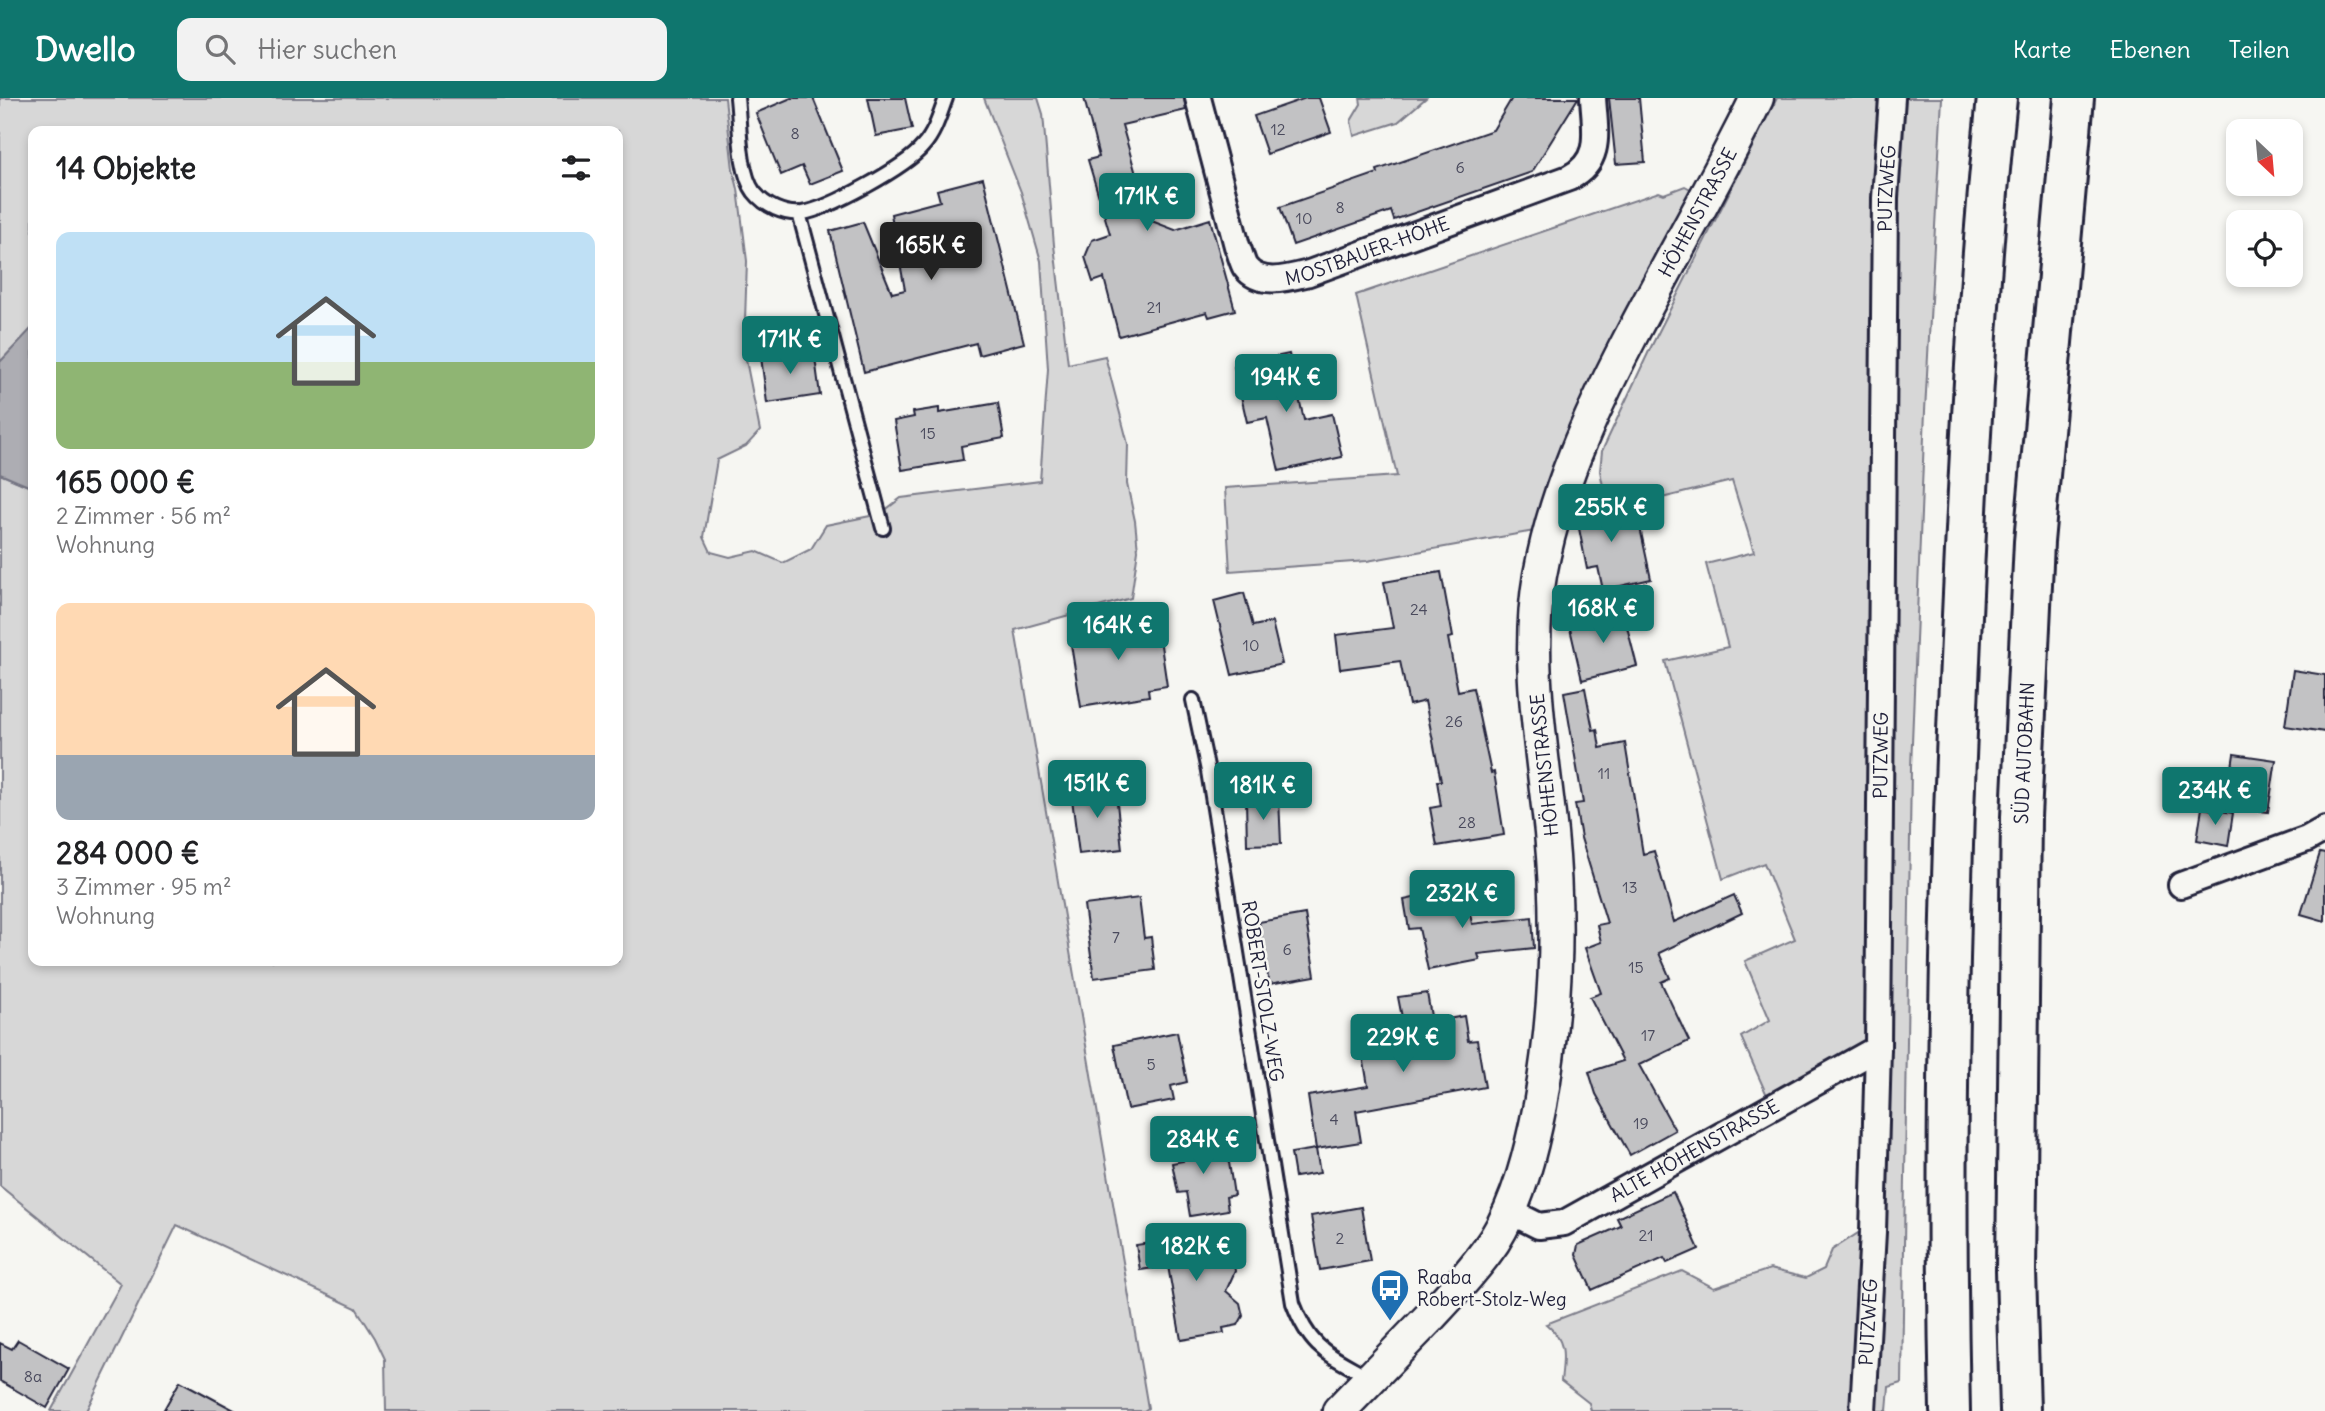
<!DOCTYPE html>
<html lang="de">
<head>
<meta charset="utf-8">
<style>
	body { margin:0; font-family:Delius,sans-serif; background:#f2f2f2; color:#202124; height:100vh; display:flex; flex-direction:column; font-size:26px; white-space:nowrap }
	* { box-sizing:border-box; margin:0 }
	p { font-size:23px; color:#757577 }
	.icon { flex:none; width:38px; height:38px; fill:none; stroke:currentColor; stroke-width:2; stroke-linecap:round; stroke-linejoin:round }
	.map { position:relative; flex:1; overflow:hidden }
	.panel { position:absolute; left:28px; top:28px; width:595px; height:840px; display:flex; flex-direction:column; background:#fff; border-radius:14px; box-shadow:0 4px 10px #0003 }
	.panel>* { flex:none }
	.needle { width:46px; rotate:154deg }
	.fabs { position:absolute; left:2226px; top:21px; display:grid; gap:14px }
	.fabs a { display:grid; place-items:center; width:77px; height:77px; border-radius:14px; background:#fff; box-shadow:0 4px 10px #0003; font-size:35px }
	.price { position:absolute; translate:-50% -60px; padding:0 16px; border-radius:7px; background:#0f766e; color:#fff; font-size:23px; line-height:46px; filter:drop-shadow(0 2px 4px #0008) }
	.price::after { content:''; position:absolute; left:50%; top:42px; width:21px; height:16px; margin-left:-10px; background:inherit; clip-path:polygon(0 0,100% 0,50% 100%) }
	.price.current { background:#222; color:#fff }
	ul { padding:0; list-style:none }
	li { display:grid; align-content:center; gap:14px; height:371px; padding:0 28px }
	li span { display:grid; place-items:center; height:217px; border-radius:14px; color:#555 }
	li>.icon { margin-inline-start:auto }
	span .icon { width:126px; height:126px; fill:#fffc; stroke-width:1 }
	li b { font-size:30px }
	h2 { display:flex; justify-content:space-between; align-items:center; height:84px; padding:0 28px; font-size:30px }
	header { display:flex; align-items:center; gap:42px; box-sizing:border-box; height:98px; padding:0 35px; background:#0f766e; color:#fff }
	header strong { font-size:33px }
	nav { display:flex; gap:38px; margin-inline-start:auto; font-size:24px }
	.search { width:490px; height:63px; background:#f2f2f2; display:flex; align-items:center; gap:18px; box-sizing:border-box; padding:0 24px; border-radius:14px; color:#757577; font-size:26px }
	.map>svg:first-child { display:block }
	.green { fill:#d7d7d7; stroke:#7c7c89; stroke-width:2 }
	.water { fill:#adadb3; stroke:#757583; stroke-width:2 }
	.building { fill:#c2c2c4; stroke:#22223b; stroke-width:2 }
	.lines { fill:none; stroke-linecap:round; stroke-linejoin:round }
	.service-casing { stroke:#22223b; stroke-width:18 }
	.minor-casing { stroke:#22223b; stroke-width:30 }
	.tertiary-casing { stroke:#22223b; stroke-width:37 }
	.motorway-casing { stroke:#22223b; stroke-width:44 }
	.service { stroke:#f6f6f2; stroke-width:12 }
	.minor { stroke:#f6f6f2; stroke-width:24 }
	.tertiary { stroke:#f6f6f2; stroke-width:32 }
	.motorway { stroke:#f6f6f2; stroke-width:38 }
	.labels { text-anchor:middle; stroke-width:5; stroke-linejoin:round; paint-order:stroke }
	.number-label { font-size:16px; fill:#4a4a5d }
	.street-label { font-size:19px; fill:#22223b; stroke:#f6f6f2 }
	.poi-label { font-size:19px; fill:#22223b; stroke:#f6f6f2; text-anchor:start }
</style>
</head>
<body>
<header>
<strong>Dwello</strong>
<div class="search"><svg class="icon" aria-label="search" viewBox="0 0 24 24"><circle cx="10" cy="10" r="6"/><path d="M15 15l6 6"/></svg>Hier suchen</div>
<nav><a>Karte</a><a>Ebenen</a><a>Teilen</a></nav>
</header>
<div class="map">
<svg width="2325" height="1313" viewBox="0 0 2325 1313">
	<rect width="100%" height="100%" fill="#f6f6f2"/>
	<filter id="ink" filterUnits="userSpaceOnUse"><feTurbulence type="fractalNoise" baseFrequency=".0143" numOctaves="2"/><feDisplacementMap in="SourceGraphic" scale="14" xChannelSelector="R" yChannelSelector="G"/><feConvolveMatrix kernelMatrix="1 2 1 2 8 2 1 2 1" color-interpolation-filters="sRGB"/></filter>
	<g filter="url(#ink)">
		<path class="green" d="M 0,0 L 725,0 L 733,71 L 738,91 L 747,163 L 744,252 L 760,333 L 746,348 L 717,362 L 704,439 L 711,454 L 730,459 L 756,453 L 783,465 L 811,451 L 826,427 L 880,416 L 901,400 L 1040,383 L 1048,271 L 1041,163 L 1021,94 L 984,0 L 1038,0 L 1043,16 L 1054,147 L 1068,266 L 1105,258 L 1128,346 L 1127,386 L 1135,423 L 1138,452 L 1131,500 L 1015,532 L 1148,1310 L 1144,1313 L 386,1313 L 385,1261 L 375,1240 L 356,1210 L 177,1127 L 86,1313 L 51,1313 L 121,1186 L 0,1088 L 0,376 L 33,390 L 33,863 L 618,863 L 618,33 L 33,33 L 33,231 L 0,264 Z
			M 1360,0 L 1426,0 L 1398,24 L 1354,38 L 1351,23 L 1361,6 Z
			M 1777,0 L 1884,0 L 1870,950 L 1769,1002 L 1741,939 L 1770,922 L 1745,863 L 1795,841 L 1764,765 L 1723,781 L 1665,563 L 1728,549 L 1706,466 L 1754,454 L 1732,383 L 1608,413 L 1600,373 L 1602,353 L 1650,251 Z
			M 1900,0 L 1942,0 L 1925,313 L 1911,670 L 1902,1285 L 1889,1289 L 1887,1313 L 1869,1313 L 1890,323 Z
			M 1685,88 L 1694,93 L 1534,433 L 1367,463 L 1230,473 L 1225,390 L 1397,378 L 1356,197 L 1659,94 L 1664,96 Z
			M 1866,1130 L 1855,1313 L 1591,1313 L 1589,1305 L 1561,1283 C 1564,1258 1567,1243 1546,1226 L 1682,1173 L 1714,1190 L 1770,1171 L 1806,1180 L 1824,1171 L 1832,1152 Z"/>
		<path class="water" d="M 31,231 L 33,231 L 33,390 L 0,376 L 0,264 Z"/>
		<path class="building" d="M 791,0 L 813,0 L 843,73 L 810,86 L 802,68 L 781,77 L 756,15 Z
			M 868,0 L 905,0 L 912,31 L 876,38 Z
			M 1084,0 L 1184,0 L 1186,12 L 1122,27 L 1149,122 L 1175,132 L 1210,121 L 1235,212 L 1209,219 L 1207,214 L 1119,238 L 1104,180 L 1093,184 L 1085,159 L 1092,142 L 1110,136 L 1088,62 L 1099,59 Z
			M 1306,0 L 1319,0 L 1331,34 L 1267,56 L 1254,18 Z
			M 1512,0 L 1578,0 L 1532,74 L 1394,122 L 1391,113 L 1293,147 L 1280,109 L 1378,75 L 1377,72 L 1493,32 Z
			M 1609,0 L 1639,0 L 1645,64 L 1616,66 Z
			M 983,80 L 1024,245 L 979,257 L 976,245 L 864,274 L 830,133 L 863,124 L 892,195 L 905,192 L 891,116 L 940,103 L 937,92 Z
			M 814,252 L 820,297 L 767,305 L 761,259 Z
			M 1289,256 L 1304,322 L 1332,316 L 1342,359 L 1279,373 L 1267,320 L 1247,324 L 1234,268 Z
			M 998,305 L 1004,340 L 961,348 L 963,362 L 902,372 L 894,323 L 914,319 L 913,314 L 939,310 L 939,315 Z
			M 1604,394 L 1611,427 L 1638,420 L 1651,481 L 1603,492 L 1598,469 L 1587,471 L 1576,415 L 1582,399 Z
			M 1441,474 L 1453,539 L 1448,540 L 1458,593 L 1473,590 L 1491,675 L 1494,674 L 1504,737 L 1437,748 L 1430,710 L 1441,708 L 1437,683 L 1441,683 L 1425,603 L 1409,607 L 1400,563 L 1340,571 L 1336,537 L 1393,530 L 1384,484 Z
			M 1244,495 L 1253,528 L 1272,524 L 1282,566 L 1232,577 L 1214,503 Z
			M 1623,513 L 1637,568 L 1582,582 L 1569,526 Z
			M 1157,520 L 1167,588 L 1148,591 L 1149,598 L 1081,609 L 1069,534 Z
			M 2293,572 L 2325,577 L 2325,634 L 2285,628 Z
			M 1585,590 L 1593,632 L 1597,631 L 1600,650 L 1625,645 L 1643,756 L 1654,753 L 1674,824 L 1734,797 L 1742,815 L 1659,855 L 1670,880 L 1661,884 L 1689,943 L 1639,967 L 1675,1032 L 1630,1057 L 1596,996 L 1589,974 L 1623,963 L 1590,899 L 1601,895 L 1585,850 L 1601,844 L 1597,827 L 1607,825 L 1581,740 L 1575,706 L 1583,705 L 1564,594 Z
			M 2234,656 L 2276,662 L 2268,714 L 2226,708 Z
			M 1115,687 L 1122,751 L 1079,756 L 1071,693 Z
			M 1279,700 L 1281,746 L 1247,747 L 1246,701 Z
			M 2202,710 L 2233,715 L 2228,748 L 2197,742 Z
			M 2320,755 L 2325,756 L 2325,823 L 2301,816 Z
			M 1465,789 L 1472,826 L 1532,819 L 1534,850 L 1478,856 L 1480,862 L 1428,872 L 1419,830 L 1409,831 L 1404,802 Z
			M 1139,800 L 1144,840 L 1151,839 L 1155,872 L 1094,880 L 1084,807 Z
			M 1305,816 L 1315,878 L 1269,886 L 1259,824 Z
			M 1427,895 L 1432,924 L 1464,918 L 1468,943 L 1477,942 L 1485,989 L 1356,1013 L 1361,1044 L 1316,1051 L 1308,998 L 1368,988 L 1363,958 L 1408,950 L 1398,899 Z
			M 1177,934 L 1187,984 L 1171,988 L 1174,1002 L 1127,1011 L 1114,947 Z
			M 1207,1038 L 1208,1044 L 1216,1042 L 1219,1060 L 1228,1058 L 1234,1097 L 1226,1099 L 1228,1112 L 1190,1118 L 1186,1094 L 1178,1095 L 1172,1065 L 1183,1063 L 1179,1042 Z
			M 1316,1051 L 1320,1075 L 1295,1079 L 1291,1055 Z
			M 1673,1094 L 1699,1151 L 1667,1165 L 1664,1160 L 1592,1192 L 1576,1157 L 1578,1147 L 1621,1128 L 1617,1120 Z
			M 1361,1109 L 1370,1163 L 1320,1172 L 1311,1118 Z
			M 1209,1136 L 1233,1162 L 1235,1173 L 1226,1193 L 1240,1205 L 1243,1218 L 1238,1227 L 1223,1230 L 1224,1235 L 1181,1242 L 1168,1168 L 1140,1172 L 1136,1147 Z
			M 18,1242 L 69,1271 L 47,1310 L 0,1283 L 0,1245 L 12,1251 Z
			M 180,1283 L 236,1313 L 163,1313 Z"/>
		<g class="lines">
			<g class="service-casing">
				<path id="service" d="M 737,0 C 740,25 739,74 754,94 C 765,108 784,117 802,115 C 829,111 906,69 923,48 C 935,35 940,16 946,0
					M 799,115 L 883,430
					M 1193,602 L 1208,673 L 1293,1205 C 1311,1253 1329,1256 1370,1280"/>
			</g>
			<g class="minor-casing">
				<g id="minor">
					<path id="s1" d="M 1198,0 L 1237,148 C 1240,154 1242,164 1245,169 C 1260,189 1289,180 1309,175 L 1569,80 C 1603,63 1595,33 1593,0"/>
					<path d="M 2181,787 L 2307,741 L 2325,731"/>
					<path id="s2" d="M 1509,1113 L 1539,1128 L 1564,1125 L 1878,950"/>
					<path id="s3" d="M 1863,1313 L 1873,1134 L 1878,950 L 1885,100 L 1892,0"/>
				</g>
			</g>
			<g class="tertiary-casing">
				<g id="tertiary">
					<path id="s4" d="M 1339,1313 C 1369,1282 1399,1251 1429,1220 C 1452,1195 1475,1171 1494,1143 C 1519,1103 1531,1053 1540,1007 C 1556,916 1560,827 1551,735 C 1542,649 1525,562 1540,477 C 1555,393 1590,317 1629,242 C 1671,161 1717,82 1757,0"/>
				</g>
			</g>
			<g class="motorway-casing">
				<g id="motorway">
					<path d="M 1950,1313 C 1944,1056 1949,798 1961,540 C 1969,360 1978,180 1997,0"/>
					<path id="s5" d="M 2020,1313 L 2016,1173 L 2021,719 L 2034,444 L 2074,0"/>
				</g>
			</g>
			<use href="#service" class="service"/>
			<use href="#minor" class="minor"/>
			<use href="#tertiary" class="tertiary"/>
			<use href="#motorway" class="motorway"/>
		</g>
	</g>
	<defs>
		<g id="bus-pin" transform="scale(2.0125)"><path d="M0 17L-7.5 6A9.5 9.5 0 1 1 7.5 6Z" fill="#1f6fb2" stroke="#f6f6f2"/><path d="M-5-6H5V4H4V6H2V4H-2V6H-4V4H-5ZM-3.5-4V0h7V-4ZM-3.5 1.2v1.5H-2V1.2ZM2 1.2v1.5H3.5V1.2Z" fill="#fff"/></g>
	</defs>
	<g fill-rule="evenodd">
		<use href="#bus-pin" x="1390" y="1190"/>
	</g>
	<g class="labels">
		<g class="number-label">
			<text x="1278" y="37">12</text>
			<text x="795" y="41">8</text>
			<text x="1460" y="75">6</text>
			<text x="1340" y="115">8</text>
			<text x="1304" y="126">10</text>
			<text x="1154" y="215">21</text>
			<text x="928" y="341">15</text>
			<text x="1419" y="517">24</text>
			<text x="1251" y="553">10</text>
			<text x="1454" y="629">26</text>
			<text x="1604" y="681">11</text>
			<text x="1467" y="730">28</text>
			<text x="1630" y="795">13</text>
			<text x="1116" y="845">7</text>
			<text x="1287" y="857">6</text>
			<text x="1636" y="875">15</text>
			<text x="1648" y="943">17</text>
			<text x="1151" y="972">5</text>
			<text x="1334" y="1027">4</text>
			<text x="1641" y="1031">19</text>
			<text x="1646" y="1143">21</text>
			<text x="1340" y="1146">2</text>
			<text x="33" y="1284">8a</text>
		</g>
		<g class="street-label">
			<text dy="7" stroke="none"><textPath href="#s3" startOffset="1223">PUTZWEG</textPath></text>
			<text dy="7" stroke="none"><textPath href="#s4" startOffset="1304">HÖHENSTRASSE</textPath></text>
			<text dy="7" stroke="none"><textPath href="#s1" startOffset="306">MOSTBAUER-HÖHE</textPath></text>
			<text dy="7" stroke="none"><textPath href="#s5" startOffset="658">SÜD AUTOBAHN</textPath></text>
			<text dy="7" stroke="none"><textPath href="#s3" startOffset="656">PUTZWEG</textPath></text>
			<text transform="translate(1544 667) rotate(-96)" y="7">HÖHENSTRASSE</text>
			<text transform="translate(1263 893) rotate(81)" y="7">ROBERT-STOLZ-WEG</text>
			<text dy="7" stroke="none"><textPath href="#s2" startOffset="208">ALTE HÖHENSTRASSE</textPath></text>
			<text dy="7" stroke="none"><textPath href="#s3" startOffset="89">PUTZWEG</textPath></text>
		</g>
		<g class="poi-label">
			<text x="1417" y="1186">Raaba<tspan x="1417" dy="22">Robert-Stolz-Weg</tspan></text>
		</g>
	</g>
</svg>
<div class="fabs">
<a><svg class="needle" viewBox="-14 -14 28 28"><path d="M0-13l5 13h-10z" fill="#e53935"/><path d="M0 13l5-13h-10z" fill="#757577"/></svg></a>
<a><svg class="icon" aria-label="locate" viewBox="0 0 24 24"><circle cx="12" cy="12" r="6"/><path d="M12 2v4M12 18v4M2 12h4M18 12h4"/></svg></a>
</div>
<b class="price" style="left:1147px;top:135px">171K €</b>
<b class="price current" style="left:931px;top:184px">165K €</b>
<b class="price" style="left:790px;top:278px">171K €</b>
<b class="price" style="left:1286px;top:316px">194K €</b>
<b class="price" style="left:1611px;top:446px">255K €</b>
<b class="price" style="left:1603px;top:547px">168K €</b>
<b class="price" style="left:1118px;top:564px">164K €</b>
<b class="price" style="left:1097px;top:722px">151K €</b>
<b class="price" style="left:1263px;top:724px">181K €</b>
<b class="price" style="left:2215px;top:729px">234K €</b>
<b class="price" style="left:1462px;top:832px">232K €</b>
<b class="price" style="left:1403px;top:976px">229K €</b>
<b class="price" style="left:1203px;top:1078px">284K €</b>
<b class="price" style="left:1196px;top:1185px">182K €</b>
<section class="panel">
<h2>14 Objekte<svg class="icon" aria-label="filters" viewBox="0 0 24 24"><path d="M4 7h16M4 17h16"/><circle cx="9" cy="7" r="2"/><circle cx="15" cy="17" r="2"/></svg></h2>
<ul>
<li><span style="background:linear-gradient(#bfe0f5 60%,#8fb573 0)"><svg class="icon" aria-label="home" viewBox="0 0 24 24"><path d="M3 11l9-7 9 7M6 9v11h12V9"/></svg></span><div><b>165 000 €</b><p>2 Zimmer · 56 m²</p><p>Wohnung</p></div></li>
<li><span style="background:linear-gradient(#ffd9b3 70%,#9aa5b1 0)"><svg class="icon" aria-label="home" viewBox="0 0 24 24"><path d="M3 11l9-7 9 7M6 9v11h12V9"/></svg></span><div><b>284 000 €</b><p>3 Zimmer · 95 m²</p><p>Wohnung</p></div></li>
</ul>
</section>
</div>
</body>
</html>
